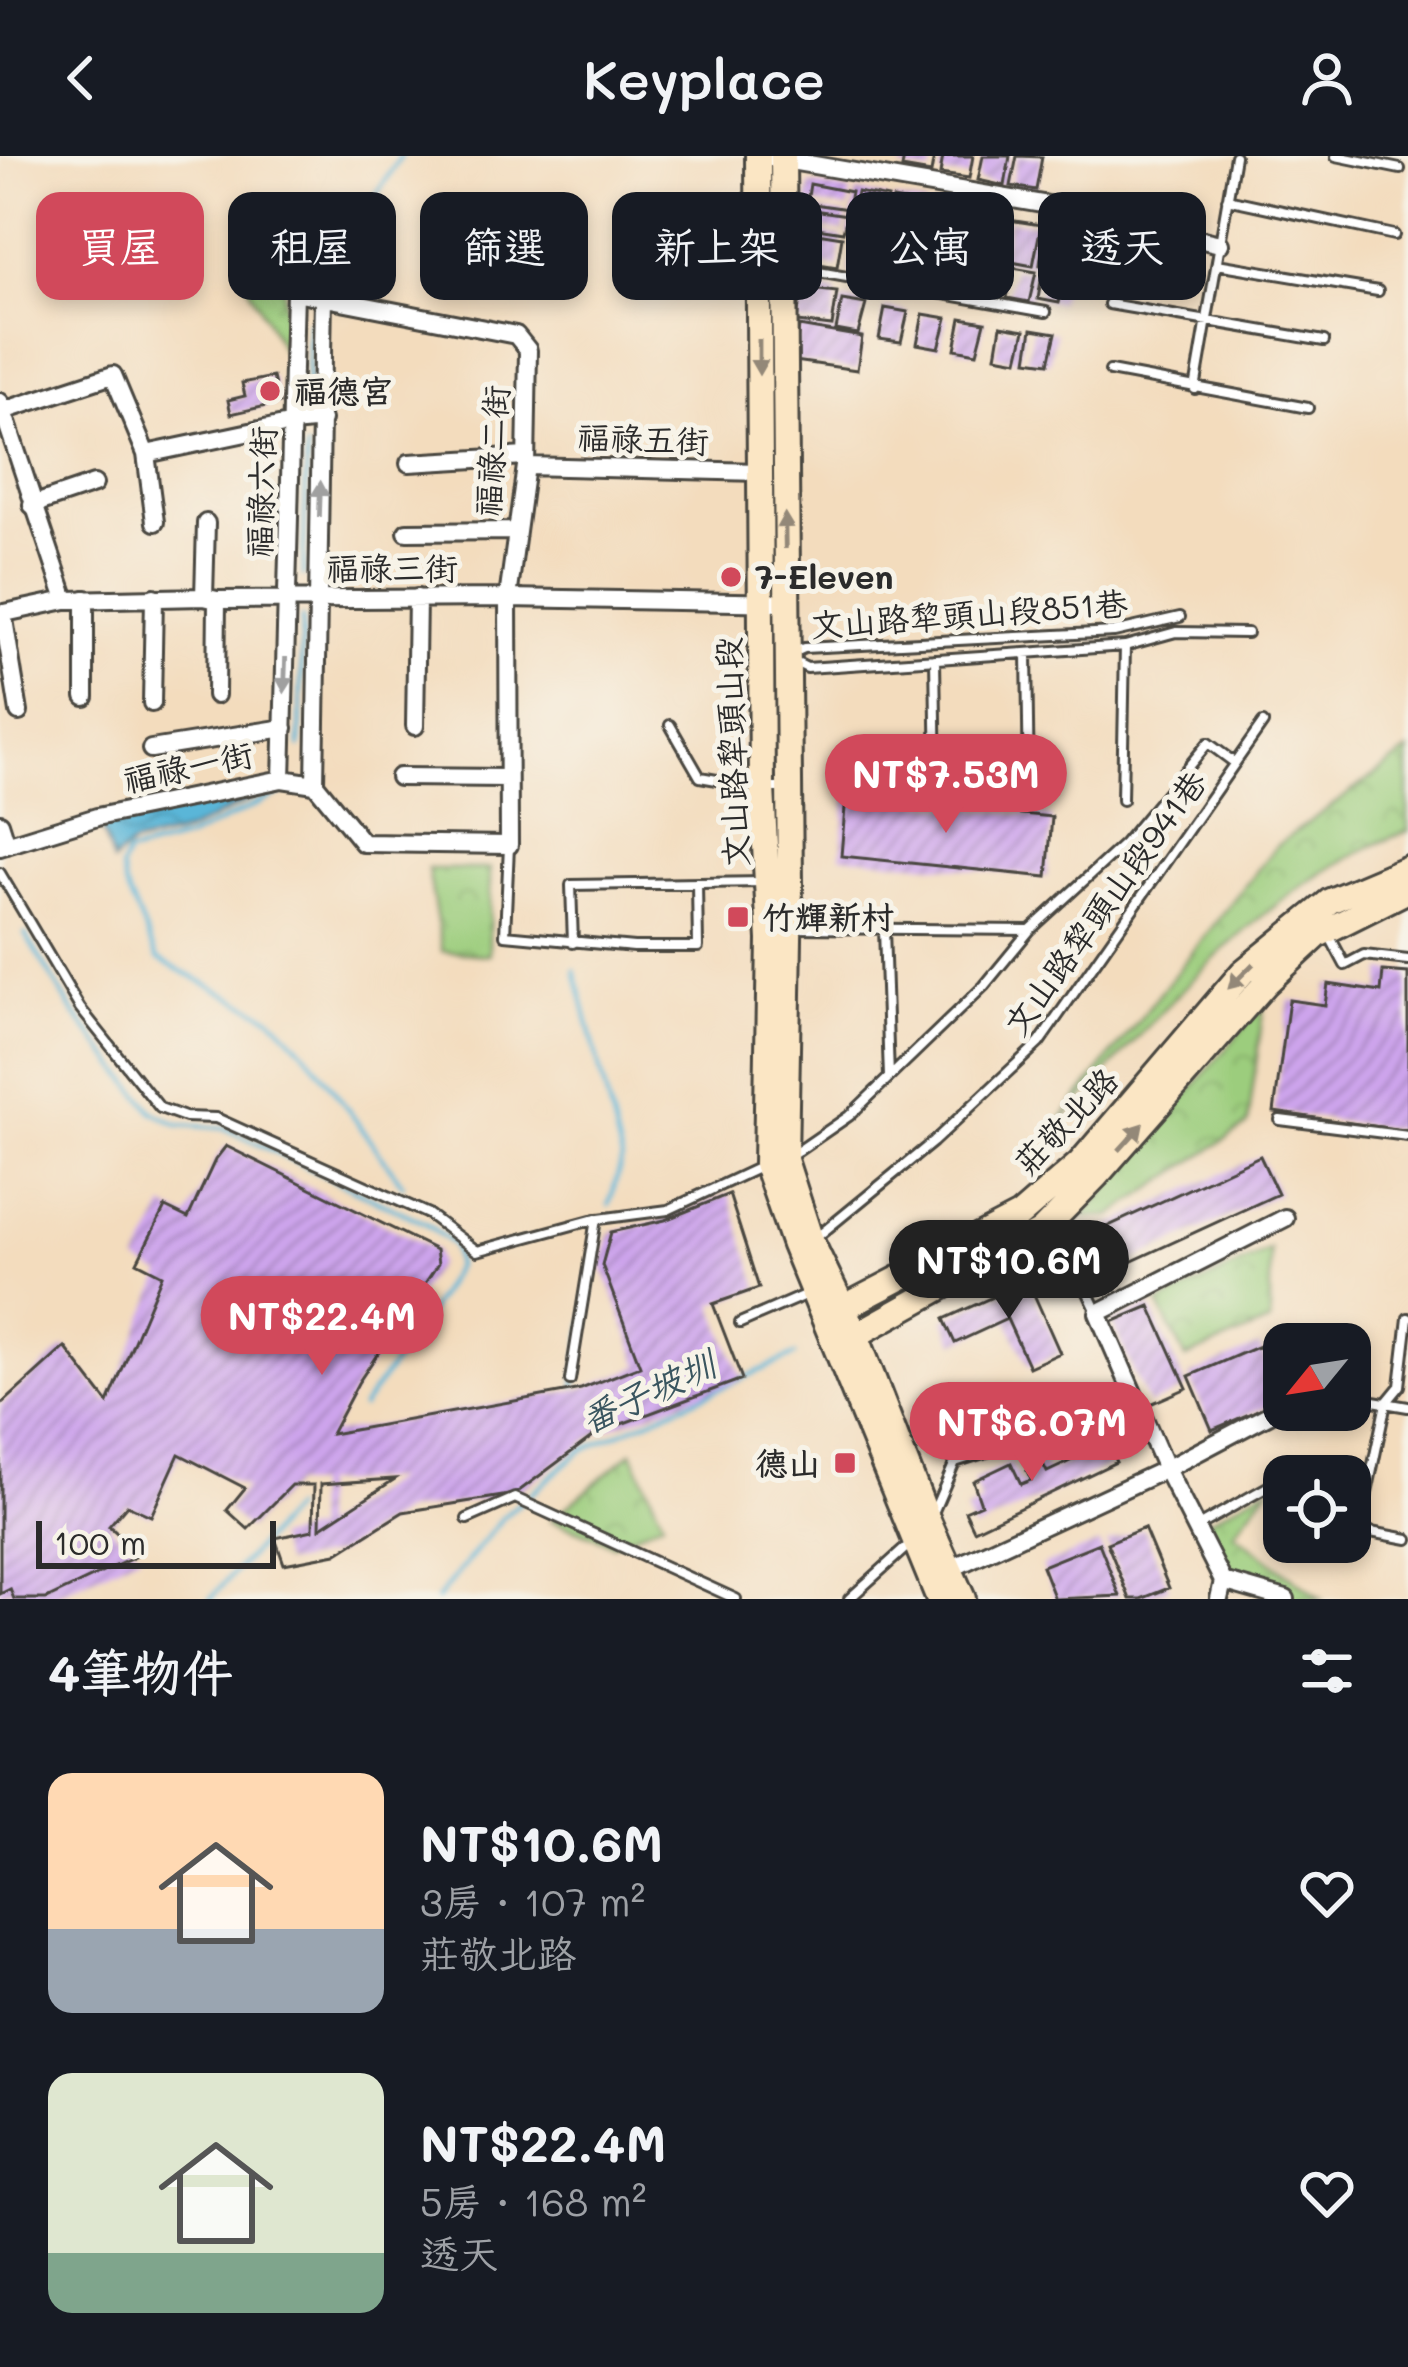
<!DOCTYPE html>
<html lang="zh-TW">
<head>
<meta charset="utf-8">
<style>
	body { margin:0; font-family:Mali,"LXGW WenKai TC",sans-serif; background:#242831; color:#f1f3f6; height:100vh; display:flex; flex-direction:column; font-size:45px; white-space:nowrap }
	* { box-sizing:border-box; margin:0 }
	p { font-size:39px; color:#9ea1a6 }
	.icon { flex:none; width:66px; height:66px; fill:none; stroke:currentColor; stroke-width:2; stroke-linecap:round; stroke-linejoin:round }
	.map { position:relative; height:1443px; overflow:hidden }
	.drawer { display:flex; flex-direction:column; background:#171b24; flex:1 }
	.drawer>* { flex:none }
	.top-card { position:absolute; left:36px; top:36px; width:1338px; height:108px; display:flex; gap:24px }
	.needle { width:78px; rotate:240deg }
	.tools { position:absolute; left:1263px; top:1167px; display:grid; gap:24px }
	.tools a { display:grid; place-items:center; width:108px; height:108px; border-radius:24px; background:#171b24; box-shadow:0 6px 18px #0003; font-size:60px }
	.scale { position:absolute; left:36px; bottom:30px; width:240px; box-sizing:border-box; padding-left:12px; border:6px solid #2b2b2b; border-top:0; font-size:33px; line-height:42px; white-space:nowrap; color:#2b2b2b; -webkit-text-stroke:9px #f7f3e8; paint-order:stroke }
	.price { position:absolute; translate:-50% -102px; padding:0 27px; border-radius:42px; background:#d1495b; color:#fff; font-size:39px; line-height:78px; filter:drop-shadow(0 3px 6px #0008) }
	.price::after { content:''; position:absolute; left:50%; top:72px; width:36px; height:27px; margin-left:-18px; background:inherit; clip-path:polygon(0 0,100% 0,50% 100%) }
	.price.current { background:#222; color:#fff }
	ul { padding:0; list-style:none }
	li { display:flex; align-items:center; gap:36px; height:300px; padding:0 48px }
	li span { display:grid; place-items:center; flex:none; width:336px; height:240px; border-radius:24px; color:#555 }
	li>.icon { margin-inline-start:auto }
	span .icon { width:144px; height:144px; fill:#fffc; stroke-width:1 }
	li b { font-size:51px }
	h2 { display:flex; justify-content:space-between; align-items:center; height:144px; padding:0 48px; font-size:51px }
	.tag { padding:0 42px; border-radius:24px; background:#171b24; box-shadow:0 6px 18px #0003; font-size:42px; line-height:108px }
	.tag.current { background:#d1495b; color:#fff }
	header { display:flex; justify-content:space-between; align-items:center; height:156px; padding:0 48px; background:#171b24; font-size:54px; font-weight:600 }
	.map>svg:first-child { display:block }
	.park { fill:url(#park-crowns); stroke:#647c54; stroke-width:3 }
	.water { fill:url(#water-waves); stroke:#427082; stroke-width:3 }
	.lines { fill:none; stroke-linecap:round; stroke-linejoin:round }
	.stream { stroke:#5ab6d8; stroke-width:4.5 }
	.building { fill:url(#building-hatch); fill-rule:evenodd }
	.lane-casing { stroke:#494641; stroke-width:14 }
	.street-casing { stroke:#494641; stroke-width:22 }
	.secondary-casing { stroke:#494641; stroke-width:30 }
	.lane { stroke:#fff; stroke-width:8 }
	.street { stroke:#fff; stroke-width:16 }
	.secondary { stroke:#fbe6c4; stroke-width:24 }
	.oneway { fill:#938878 }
	.oneway2 { fill:#a0a0a0 }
	.poi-dot { fill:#d1495b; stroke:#f7f3e8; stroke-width:4.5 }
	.labels { text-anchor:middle; stroke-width:10; stroke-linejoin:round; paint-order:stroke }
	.poi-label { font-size:33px; font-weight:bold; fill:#2b2b2b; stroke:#f7f3e8; text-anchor:start }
	.street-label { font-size:33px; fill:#2b2b2b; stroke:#f7f3e8 }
	.water-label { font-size:36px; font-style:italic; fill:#39555f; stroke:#f7f3e8 }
</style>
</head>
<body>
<header><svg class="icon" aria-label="back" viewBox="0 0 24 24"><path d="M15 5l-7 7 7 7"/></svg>Keyplace<svg class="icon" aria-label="person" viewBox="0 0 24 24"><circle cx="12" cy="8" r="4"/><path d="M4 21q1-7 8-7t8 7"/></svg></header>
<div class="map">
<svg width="1408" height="1443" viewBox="0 0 1408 1443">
	<defs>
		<pattern id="park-crowns" width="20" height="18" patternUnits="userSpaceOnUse" patternTransform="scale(3)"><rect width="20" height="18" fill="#9ccd7d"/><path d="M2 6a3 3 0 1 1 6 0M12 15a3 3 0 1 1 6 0" fill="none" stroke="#87b06c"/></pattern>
		<pattern id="water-waves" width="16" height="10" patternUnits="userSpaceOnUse" patternTransform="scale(3)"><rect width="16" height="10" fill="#5ab6d8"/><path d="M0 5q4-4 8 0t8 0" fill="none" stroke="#4b94af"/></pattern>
		<pattern id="building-hatch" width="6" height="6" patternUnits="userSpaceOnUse" patternTransform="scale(3)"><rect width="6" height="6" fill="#cda4ec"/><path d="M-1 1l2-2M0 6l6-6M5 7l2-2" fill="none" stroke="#a786bf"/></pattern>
	</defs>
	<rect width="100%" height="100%" fill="#f7f3e8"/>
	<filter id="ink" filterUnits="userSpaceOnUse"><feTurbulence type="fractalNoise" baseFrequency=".00833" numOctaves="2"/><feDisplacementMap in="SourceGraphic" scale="24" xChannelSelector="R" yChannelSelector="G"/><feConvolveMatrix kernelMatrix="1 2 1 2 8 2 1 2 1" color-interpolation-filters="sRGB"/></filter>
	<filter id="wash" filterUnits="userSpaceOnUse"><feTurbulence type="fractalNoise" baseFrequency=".004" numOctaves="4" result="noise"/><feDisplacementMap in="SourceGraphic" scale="48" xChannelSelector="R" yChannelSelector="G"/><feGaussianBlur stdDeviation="2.7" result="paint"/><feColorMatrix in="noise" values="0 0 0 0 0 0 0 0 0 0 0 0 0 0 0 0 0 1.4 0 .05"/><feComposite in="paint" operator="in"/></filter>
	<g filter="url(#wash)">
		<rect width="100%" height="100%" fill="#f3dcbd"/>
		<path class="park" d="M 254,105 L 283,111 L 286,201 L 246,126 Z
			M 1408,595 L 1408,675 C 1256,729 1154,868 1047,981 L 1277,689 Z
			M 428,713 L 490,713 L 489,799 L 442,795 Z
			M 1264,848 L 1248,968 L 1111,1060 L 1082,1062 Z
			M 1270,1094 L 1270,1166 L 1186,1202 L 1158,1148 Z
			M 632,1296 L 663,1365 L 613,1388 L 551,1364 Z
			M 1271,1329 L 1234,1377 L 1321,1443 L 1286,1443 L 1223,1425 L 1198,1370 Z"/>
		<path class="water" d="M 260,639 L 186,676 L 132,689 L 113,706 L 100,667 Z"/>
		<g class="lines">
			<path class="stream" d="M 344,121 L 367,53 L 401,0
				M 307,248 L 309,166
				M 303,419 L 307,293
				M 300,590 L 302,462
				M 289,633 L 188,682 L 128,698 L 121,712 L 125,730 L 158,803 L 271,861 L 308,899 L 403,1029
				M 25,778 L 74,857 L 153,956 L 179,969 L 224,972 L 425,1067 L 453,1089 L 456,1110 L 420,1171 L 362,1251
				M 575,814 L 622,1003 L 609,1049
				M 575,1229 L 600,1072
				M 210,1443 L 292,1353
				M 437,1443 L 503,1361 L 582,1294 L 795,1199"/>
		</g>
		<g id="blocks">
			<path class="building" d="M 904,0 L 934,0 L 931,17 L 902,12 Z
				M 943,0 L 973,0 L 969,22 L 940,18 Z
				M 983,0 L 1010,0 L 1005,30 L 978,24 Z
				M 1017,0 L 1042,1 L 1036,34 L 1011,30 Z
				M 810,28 L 851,36 L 848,53 L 807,47 Z
				M 857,36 L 888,42 L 880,85 L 848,79 Z
				M 893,43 L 926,49 L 918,91 L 884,85 Z
				M 931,50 L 964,55 L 958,98 L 923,91 Z
				M 807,53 L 847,59 L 843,76 L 804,70 Z
				M 970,58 L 1005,64 L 996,105 L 962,98 Z
				M 1009,64 L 1041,69 L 1033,110 L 1001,104 Z
				M 1045,69 L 1069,73 L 1064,111 L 1040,109 Z
				M 805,75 L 842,81 L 837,111 L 801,105 Z
				M 855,86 L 879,90 L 871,120 L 849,116 Z
				M 896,90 L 919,94 L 912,124 L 890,120 Z
				M 936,98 L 960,102 L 952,132 L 930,128 Z
				M 975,105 L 999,109 L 991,139 L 969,135 Z
				M 1013,112 L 1036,116 L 1029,146 L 1007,142 Z
				M 1043,113 L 1067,117 L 1059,147 L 1038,143 Z
				M 801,132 L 837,136 L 832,170 L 797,166 Z
				M 842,144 L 866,148 L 858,178 L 836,174 Z
				M 885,152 L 908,156 L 901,186 L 879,183 Z
				M 923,158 L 947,162 L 939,192 L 917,188 Z
				M 961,162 L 985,166 L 977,197 L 955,193 Z
				M 799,170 L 862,181 L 857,214 L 795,205 Z
				M 1001,170 L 1025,174 L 1018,204 L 996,200 Z
				M 1032,173 L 1056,177 L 1049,207 L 1027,204 Z
				M 273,221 L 279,247 L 231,258 L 228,244 L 245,240 L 242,227 Z
				M 846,640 L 1052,661 L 1047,721 L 841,700 Z
				M 1383,815 L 1408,817 L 1408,975 L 1274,956 L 1289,844 L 1325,849 L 1328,828 L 1381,836 Z
				M 226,990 L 436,1094 L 438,1108 L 358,1227 L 331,1278 L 581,1233 L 640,1210 L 602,1109 L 611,1076 L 665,1064 L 729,1038 L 759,1132 L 713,1148 L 742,1223 L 597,1277 L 515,1338 L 403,1356 L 336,1398 L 284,1408 L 275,1382 L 313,1374 L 314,1329 L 292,1329 L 248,1373 L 227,1354 L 245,1332 L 179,1298 L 151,1360 L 127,1349 L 109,1370 L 141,1398 L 46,1443 L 14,1443 L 10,1433 L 0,1438 L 0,1250 L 65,1191 L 108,1247 L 162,1119 L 137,1106 L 165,1051 L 188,1062 L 215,1004 ZM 395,1323 L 320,1372 L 321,1328 Z
				M 1260,1000 L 1278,1038 L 1115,1113 L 1098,1075 Z
				M 1028,1125 L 1060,1197 L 1029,1211 L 1007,1163 L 955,1187 L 944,1163 Z
				M 1150,1150 L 1187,1232 L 1148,1249 L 1112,1166 Z
				M 1259,1190 L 1282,1244 L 1212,1274 L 1189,1220 Z
				M 1089,1286 L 1092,1294 L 1107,1287 L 1116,1306 L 974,1374 L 965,1355 L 981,1348 L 973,1325 L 1011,1307 L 1021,1328 L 1031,1324 L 1027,1315 L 1043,1308 L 1047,1316 L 1060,1310 L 1076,1302 L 1073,1294 Z
				M 1144,1372 L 1169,1432 L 1141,1443 L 1130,1443 L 1107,1387 Z
				M 1099,1387 L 1120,1440 L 1055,1443 L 1042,1410 Z"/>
		</g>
	</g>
	<g filter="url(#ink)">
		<use href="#blocks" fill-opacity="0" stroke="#494641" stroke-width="3"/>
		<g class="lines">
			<g class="lane-casing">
				<path id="lane" d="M 1336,0 L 1400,13
					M 1227,43 L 1394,79
					M 1217,108 L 1378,135
					M 790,111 L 1046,156
					M 1109,148 L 1324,185
					M 1110,215 L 1308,252
					M 1195,233 L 1235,0
					M 795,496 L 804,492 L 1114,476 L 1180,461
					M 1027,497 L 1029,632
					M 935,503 L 937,625
					M 793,505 L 807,512 L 1125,490
					M 670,569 L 700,621 L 762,632 L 786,632
					M 1122,644 L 1125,490 L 1176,476 L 1247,477
					M 509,690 L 505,779 L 634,791 L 698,791 L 697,727
					M 0,717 L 80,852 L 160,952 L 185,961 L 216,962 L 428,1058 L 477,1095 L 591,1064 L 668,1054 L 760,1011
					M 795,772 L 1030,774
					M 884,773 L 889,921
					M 1329,779 L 1345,809 L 1364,799 L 1408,804
					M 573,787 L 571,729 L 764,726
					M 1280,964 L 1408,980
					M 791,1000 L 849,960 L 984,830 L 1030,774 L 1124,688 L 1208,587 L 1235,607
					M 1058,1072 L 1097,1156
					M 817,1081 L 933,986 L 1039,887 L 1263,567
					M 740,1167 L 807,1138
					M 570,1224 L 596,1063
					M 1350,1241 L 1408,1251
					M 955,1305 L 973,1243
					M 1350,1340 L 1366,1342 L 1360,1374 L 1408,1383
					M 1366,1342 L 1386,1247 L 1400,1230 L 1408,1162
					M 933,1357 L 955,1306 L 1025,1284
					M 467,1363 L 515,1342 L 736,1443
					M 1198,1370 L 1271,1329 L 1284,1330
					M 849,1443 L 910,1388"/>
			</g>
			<g class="street-casing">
				<path id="street" d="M 773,2 L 1060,51 L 1220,88
					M 0,246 L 66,444
					M 3,255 L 113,219 L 146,298 L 293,267 L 322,264
					M 146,298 L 155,366
					M 409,307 L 526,300
					M 526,310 L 759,316
					M 32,349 L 94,328
					M 407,376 L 517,375
					M 204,441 L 206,367
					M 3,457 L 19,556
					M 0,458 L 66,444 L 204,441 L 217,444 L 508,442 L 785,447
					M 216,539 L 217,444
					M 85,541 L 85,443
					M 152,547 L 154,441
					M 415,570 L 417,442
					M 151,593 L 284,572
					M 399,621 L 508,622
					M 315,628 L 323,139
					M 0,667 L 7,689
					M 0,691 L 97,661 L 282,623 L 315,628 L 363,687 L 509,689 L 508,442 L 526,310 L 528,194 L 516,179 L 295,136 L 282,623
					M 950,1413 L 1166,1313 L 1274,1256
					M 1223,1425 L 1286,1443
					M 1219,1443 L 1223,1425 L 1166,1313 L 1098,1157 L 1285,1062"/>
			</g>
			<g class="secondary-casing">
				<path id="secondary" d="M 758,0 L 762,632 L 770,784 L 766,1008 L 794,1089 L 939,1443
					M 783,0 L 790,728 L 785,1004 L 811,1085 L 856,1179 L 929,1367 L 963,1443
					M 836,1165 L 841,1153 L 1019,1060 L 1080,1007 L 1243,816 L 1330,745 L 1408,712
					M 844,1178 L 856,1179 L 1041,1076 L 1096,1020 L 1265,828 L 1318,779 L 1408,734"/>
			</g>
			<use href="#lane" class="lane"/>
			<use href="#street" class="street"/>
			<use href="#secondary" class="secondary"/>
		</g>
		<defs><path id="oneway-solid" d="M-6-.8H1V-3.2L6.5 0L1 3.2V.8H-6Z" transform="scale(3)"/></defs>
		<g class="oneway">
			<use href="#oneway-solid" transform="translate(759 201) rotate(90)"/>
			<use href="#oneway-solid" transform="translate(785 375) rotate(-91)"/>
			<use href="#oneway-solid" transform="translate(1241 820) rotate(135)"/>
			<use href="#oneway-solid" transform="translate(1131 981) rotate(-48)"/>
		</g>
		<g class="oneway2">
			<use href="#oneway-solid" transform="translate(320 343) rotate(-88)"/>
			<use href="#oneway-solid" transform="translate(285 519) rotate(92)"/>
		</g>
	</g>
	<g class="poi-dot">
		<circle cx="270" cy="235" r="12"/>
		<circle cx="731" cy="421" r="12"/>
		<rect x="726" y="749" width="24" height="24" rx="6"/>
		<rect x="833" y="1295" width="24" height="24" rx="6"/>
	</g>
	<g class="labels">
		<g class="poi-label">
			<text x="294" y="247">福德宮</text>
			<text x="755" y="433">7-Eleven</text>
			<text x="762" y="773">竹輝新村</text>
			<text x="821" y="1319" text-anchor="end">德山</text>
		</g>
		<g class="street-label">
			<text transform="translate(643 283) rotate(2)" y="12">福祿五街</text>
			<text transform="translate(492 295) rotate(-86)" y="12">福祿二街</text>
			<text transform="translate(261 336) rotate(-88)" y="12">福祿六街</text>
			<text x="392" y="424">福祿三街</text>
			<text transform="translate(969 458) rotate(-4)" y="12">文山路犂頭山段851巷</text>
			<text transform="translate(732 596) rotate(-92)" y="12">文山路犂頭山段</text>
			<text transform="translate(188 611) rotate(-12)" y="12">福祿一街</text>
			<text transform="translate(1105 747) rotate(-54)" y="12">文山路犂頭山段941巷</text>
			<text transform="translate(1066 965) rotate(-46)" y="12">莊敬北路</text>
		</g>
		<g class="water-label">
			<text transform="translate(648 1236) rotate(-25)" y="13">番子坡圳</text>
		</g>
	</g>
</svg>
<div class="tools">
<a><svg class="needle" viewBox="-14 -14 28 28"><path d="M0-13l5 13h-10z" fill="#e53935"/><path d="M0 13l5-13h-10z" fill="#9ea1a6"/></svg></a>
<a><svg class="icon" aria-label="locate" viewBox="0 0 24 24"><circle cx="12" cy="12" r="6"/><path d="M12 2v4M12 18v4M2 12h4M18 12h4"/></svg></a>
</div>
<div class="scale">100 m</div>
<b class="price" style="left:946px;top:680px">NT$7.53M</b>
<b class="price current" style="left:1009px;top:1166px">NT$10.6M</b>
<b class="price" style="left:322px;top:1222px">NT$22.4M</b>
<b class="price" style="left:1032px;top:1328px">NT$6.07M</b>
<div class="top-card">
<a class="tag current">買屋</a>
<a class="tag">租屋</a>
<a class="tag">篩選</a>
<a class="tag">新上架</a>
<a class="tag">公寓</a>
<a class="tag">透天</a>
</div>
</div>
<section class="drawer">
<h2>4筆物件<svg class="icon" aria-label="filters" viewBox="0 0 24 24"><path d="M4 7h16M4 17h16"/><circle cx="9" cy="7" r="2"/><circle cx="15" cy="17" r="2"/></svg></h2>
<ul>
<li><span style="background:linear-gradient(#ffd9b3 65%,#9aa5b1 0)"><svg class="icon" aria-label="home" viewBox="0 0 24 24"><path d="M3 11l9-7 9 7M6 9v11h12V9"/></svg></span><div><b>NT$10.6M</b><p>3房 · 107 m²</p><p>莊敬北路</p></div><svg class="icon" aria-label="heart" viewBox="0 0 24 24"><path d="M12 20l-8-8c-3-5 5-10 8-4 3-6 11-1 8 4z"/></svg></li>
<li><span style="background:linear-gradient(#dfe7d0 75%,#7fa58c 0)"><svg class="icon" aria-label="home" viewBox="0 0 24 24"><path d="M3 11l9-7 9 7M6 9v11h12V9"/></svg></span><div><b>NT$22.4M</b><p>5房 · 168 m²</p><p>透天</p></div><svg class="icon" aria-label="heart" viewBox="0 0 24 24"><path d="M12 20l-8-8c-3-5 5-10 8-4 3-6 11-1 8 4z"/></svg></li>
</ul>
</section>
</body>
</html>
